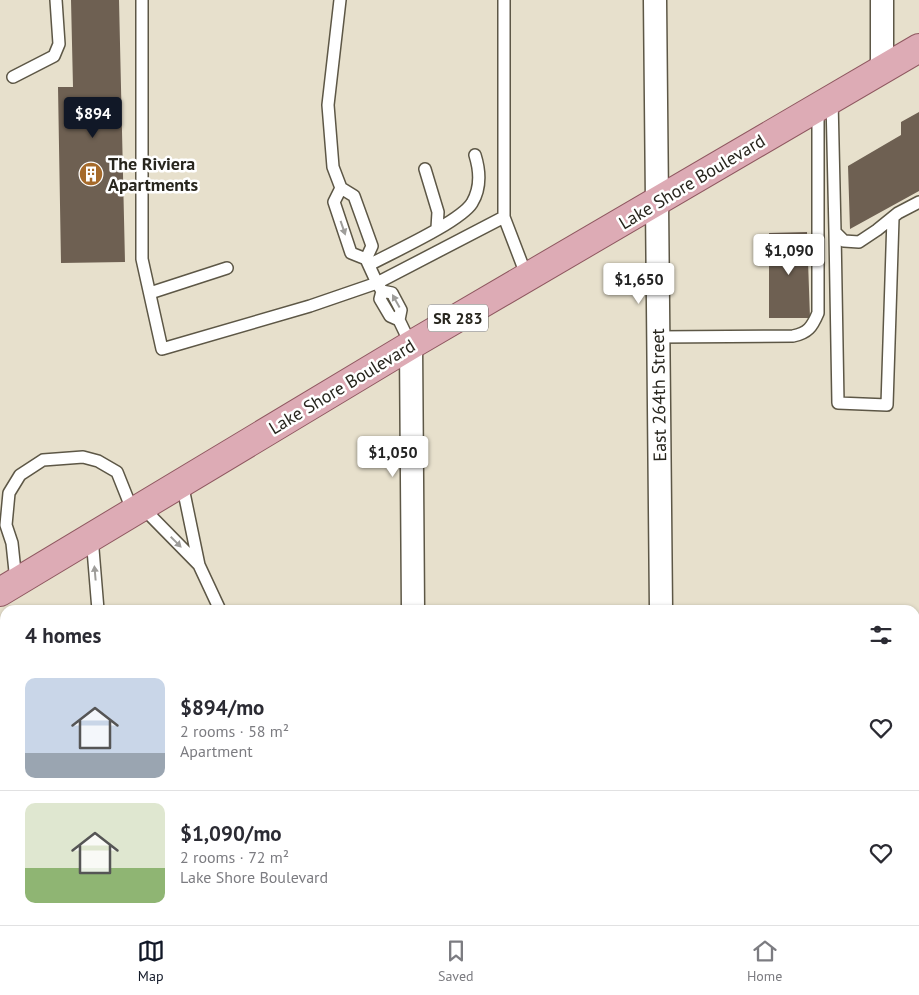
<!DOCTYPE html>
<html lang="en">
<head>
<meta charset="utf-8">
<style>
	body { margin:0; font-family:"PT Sans",sans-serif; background:#f2f2f3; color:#2b2b33; height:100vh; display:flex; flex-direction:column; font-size:19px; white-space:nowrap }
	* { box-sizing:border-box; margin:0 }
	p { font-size:16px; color:#7c7c81 }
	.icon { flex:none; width:28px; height:28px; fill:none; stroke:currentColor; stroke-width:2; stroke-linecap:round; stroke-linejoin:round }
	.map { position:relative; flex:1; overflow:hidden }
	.side { position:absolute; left:0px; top:605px; width:920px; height:320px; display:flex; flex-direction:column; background:#fff; border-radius:15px 15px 0 0; box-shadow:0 1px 4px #0004 }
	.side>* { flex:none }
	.price { position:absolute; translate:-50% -42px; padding:0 11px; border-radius:5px; background:#fff; color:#222; font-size:16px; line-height:32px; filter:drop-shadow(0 1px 2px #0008) }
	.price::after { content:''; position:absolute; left:50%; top:30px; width:15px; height:11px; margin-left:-8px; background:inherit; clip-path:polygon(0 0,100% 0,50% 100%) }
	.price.current { background:#111827; color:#fff }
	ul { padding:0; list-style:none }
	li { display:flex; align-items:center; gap:15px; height:125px; padding:0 25px }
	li+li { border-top:1px solid #e1e1e2 }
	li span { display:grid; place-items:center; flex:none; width:140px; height:100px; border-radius:10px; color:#555 }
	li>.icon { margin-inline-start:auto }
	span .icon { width:60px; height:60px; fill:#fffc; stroke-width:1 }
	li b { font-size:21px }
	h2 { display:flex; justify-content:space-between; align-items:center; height:60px; padding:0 25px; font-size:21px }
	.tab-bar { display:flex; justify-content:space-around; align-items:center; height:70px; border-top:1px solid #e1e1e2; background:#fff; font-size:14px; color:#7c7c81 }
	.tab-bar a { display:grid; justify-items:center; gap:2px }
	.tab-bar .current { color:#111827 }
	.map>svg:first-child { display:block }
	.building { fill:#6e6052 }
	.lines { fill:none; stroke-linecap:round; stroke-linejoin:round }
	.service-casing { stroke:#5d5746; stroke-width:14 }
	.minor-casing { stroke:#5d5746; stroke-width:25 }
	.primary-casing { stroke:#8f5860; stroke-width:30 }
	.service { stroke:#fff; stroke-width:11 }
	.minor { stroke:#fff; stroke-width:22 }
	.primary { stroke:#ddabb5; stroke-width:28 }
	.oneway { fill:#9e9d9a }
	.labels { text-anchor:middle; stroke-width:5; stroke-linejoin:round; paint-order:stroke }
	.shield { fill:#fff; stroke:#686762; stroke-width:1 }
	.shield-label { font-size:16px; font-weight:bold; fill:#28261e }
	.poi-label { font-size:18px; font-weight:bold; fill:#28261e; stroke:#fff; text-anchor:start }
	.street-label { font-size:18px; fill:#28261e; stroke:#fff }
</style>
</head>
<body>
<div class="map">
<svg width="919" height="925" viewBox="0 0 919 925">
	<rect width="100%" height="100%" fill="#e7e0cc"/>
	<path class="building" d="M 71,0 L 119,0 L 125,262 L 61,263 L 58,87 L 73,87 Z
		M 919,112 L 919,191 L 850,229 L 848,166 L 901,135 L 901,122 Z
		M 807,232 L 810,318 L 769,318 L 769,233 Z"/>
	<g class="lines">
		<g class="service-casing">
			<path id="service" d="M 142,0 L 142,259 L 162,349 L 310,306 L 377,283 L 382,291 L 380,299 L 390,316 L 399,320
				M 340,0 L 328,105 L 333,167 L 341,188 L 354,196 L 372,246 L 366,259
				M 504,0 L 504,217 L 527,277
				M 13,77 L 54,56 L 59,44 L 56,0
				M 832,100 L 835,232 L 844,241 L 859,242 L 877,230 L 898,213 L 919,202
				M 425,169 L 438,212 L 437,228
				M 341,188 L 334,202 L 351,253 L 366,259 L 377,283 L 504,217
				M 835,232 L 838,403 L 887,405 L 893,218
				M 369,265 C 391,253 460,222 472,203 C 481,188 480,171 475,155
				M 382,291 L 392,293 L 401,310 L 399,320 L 411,345
				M 150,293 L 227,268
				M 658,337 L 793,336 C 808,333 812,327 818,313 L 818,109
				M 142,507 L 199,565 L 182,483
				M 92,537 L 98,610
				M 199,565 L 220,610
				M 16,581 L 12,543 L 6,525 L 9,493 L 20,475 L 43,460 L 83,457 L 98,461 L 117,472 L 133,512
				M 915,671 L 919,671
				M 0,795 L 5,795
				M 0,829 L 5,829"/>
		</g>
		<g class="minor-casing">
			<path id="minor" d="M 655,0 L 661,610
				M 882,69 L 882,0
				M 411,345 L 413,610
				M 415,920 L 416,925
				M 664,920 L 664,925"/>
		</g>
		<g class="primary-casing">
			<path id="primary" d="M 0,592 L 411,345 L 919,48"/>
		</g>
		<use href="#service" class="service"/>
		<use href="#minor" class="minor"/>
		<use href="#primary" class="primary"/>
	</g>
	<defs><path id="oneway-solid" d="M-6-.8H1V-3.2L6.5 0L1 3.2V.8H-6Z" transform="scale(1.25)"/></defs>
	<g class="oneway">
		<use href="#oneway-solid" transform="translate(343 228) rotate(71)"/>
		<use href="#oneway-solid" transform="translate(396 301) rotate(-119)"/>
		<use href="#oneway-solid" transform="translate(176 542) rotate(45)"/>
		<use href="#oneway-solid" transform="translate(95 573) rotate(-95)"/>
	</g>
	<defs>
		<g id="building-disc" transform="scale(1.25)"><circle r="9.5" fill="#a56a2b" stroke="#fff"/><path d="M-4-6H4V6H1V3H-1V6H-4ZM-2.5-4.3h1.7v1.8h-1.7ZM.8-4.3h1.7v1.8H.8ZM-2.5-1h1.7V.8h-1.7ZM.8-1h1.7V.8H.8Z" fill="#fff"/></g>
	</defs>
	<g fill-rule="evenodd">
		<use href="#building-disc" x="91" y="174"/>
	</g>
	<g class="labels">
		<rect class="shield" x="428" y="304.5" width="60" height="27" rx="4"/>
		<g class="shield-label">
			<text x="458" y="324">SR 283</text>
		</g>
		<g class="poi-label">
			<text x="108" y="170">The Riviera<tspan x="108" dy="21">Apartments</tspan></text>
		</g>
		<g class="street-label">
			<text transform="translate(692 182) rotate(-31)" y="6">Lake Shore Boulevard</text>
			<text transform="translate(342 387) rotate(-31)" y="6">Lake Shore Boulevard</text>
			<text transform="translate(659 395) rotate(-91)" y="6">East 264th Street</text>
		</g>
	</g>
</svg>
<b class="price current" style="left:93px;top:139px">$894</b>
<b class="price" style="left:789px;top:276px">$1,090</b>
<b class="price" style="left:639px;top:305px">$1,650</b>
<b class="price" style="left:393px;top:478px">$1,050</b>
<section class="side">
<h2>4 homes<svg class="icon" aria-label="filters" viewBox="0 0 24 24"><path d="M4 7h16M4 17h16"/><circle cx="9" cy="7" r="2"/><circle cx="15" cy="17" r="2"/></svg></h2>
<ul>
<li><span style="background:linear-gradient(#c9d6e8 75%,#9aa5b1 0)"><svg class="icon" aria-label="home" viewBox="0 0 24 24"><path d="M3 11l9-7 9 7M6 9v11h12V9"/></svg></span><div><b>$894/mo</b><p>2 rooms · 58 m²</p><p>Apartment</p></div><svg class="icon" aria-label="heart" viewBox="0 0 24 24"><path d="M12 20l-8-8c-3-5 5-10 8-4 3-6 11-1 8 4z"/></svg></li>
<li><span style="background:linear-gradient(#dfe7d0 65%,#8fb573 0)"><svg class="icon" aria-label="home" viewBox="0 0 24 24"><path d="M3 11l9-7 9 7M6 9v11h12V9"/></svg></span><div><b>$1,090/mo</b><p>2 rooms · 72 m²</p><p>Lake Shore Boulevard</p></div><svg class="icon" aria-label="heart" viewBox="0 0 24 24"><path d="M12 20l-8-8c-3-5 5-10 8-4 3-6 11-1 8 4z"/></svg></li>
</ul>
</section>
</div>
<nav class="tab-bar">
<a class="current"><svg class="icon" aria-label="map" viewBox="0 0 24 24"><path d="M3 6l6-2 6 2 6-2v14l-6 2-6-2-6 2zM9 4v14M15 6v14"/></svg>Map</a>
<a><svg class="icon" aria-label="saved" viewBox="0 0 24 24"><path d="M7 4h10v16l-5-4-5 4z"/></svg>Saved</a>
<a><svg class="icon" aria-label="home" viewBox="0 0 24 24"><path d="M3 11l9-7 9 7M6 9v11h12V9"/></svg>Home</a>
</nav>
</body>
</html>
